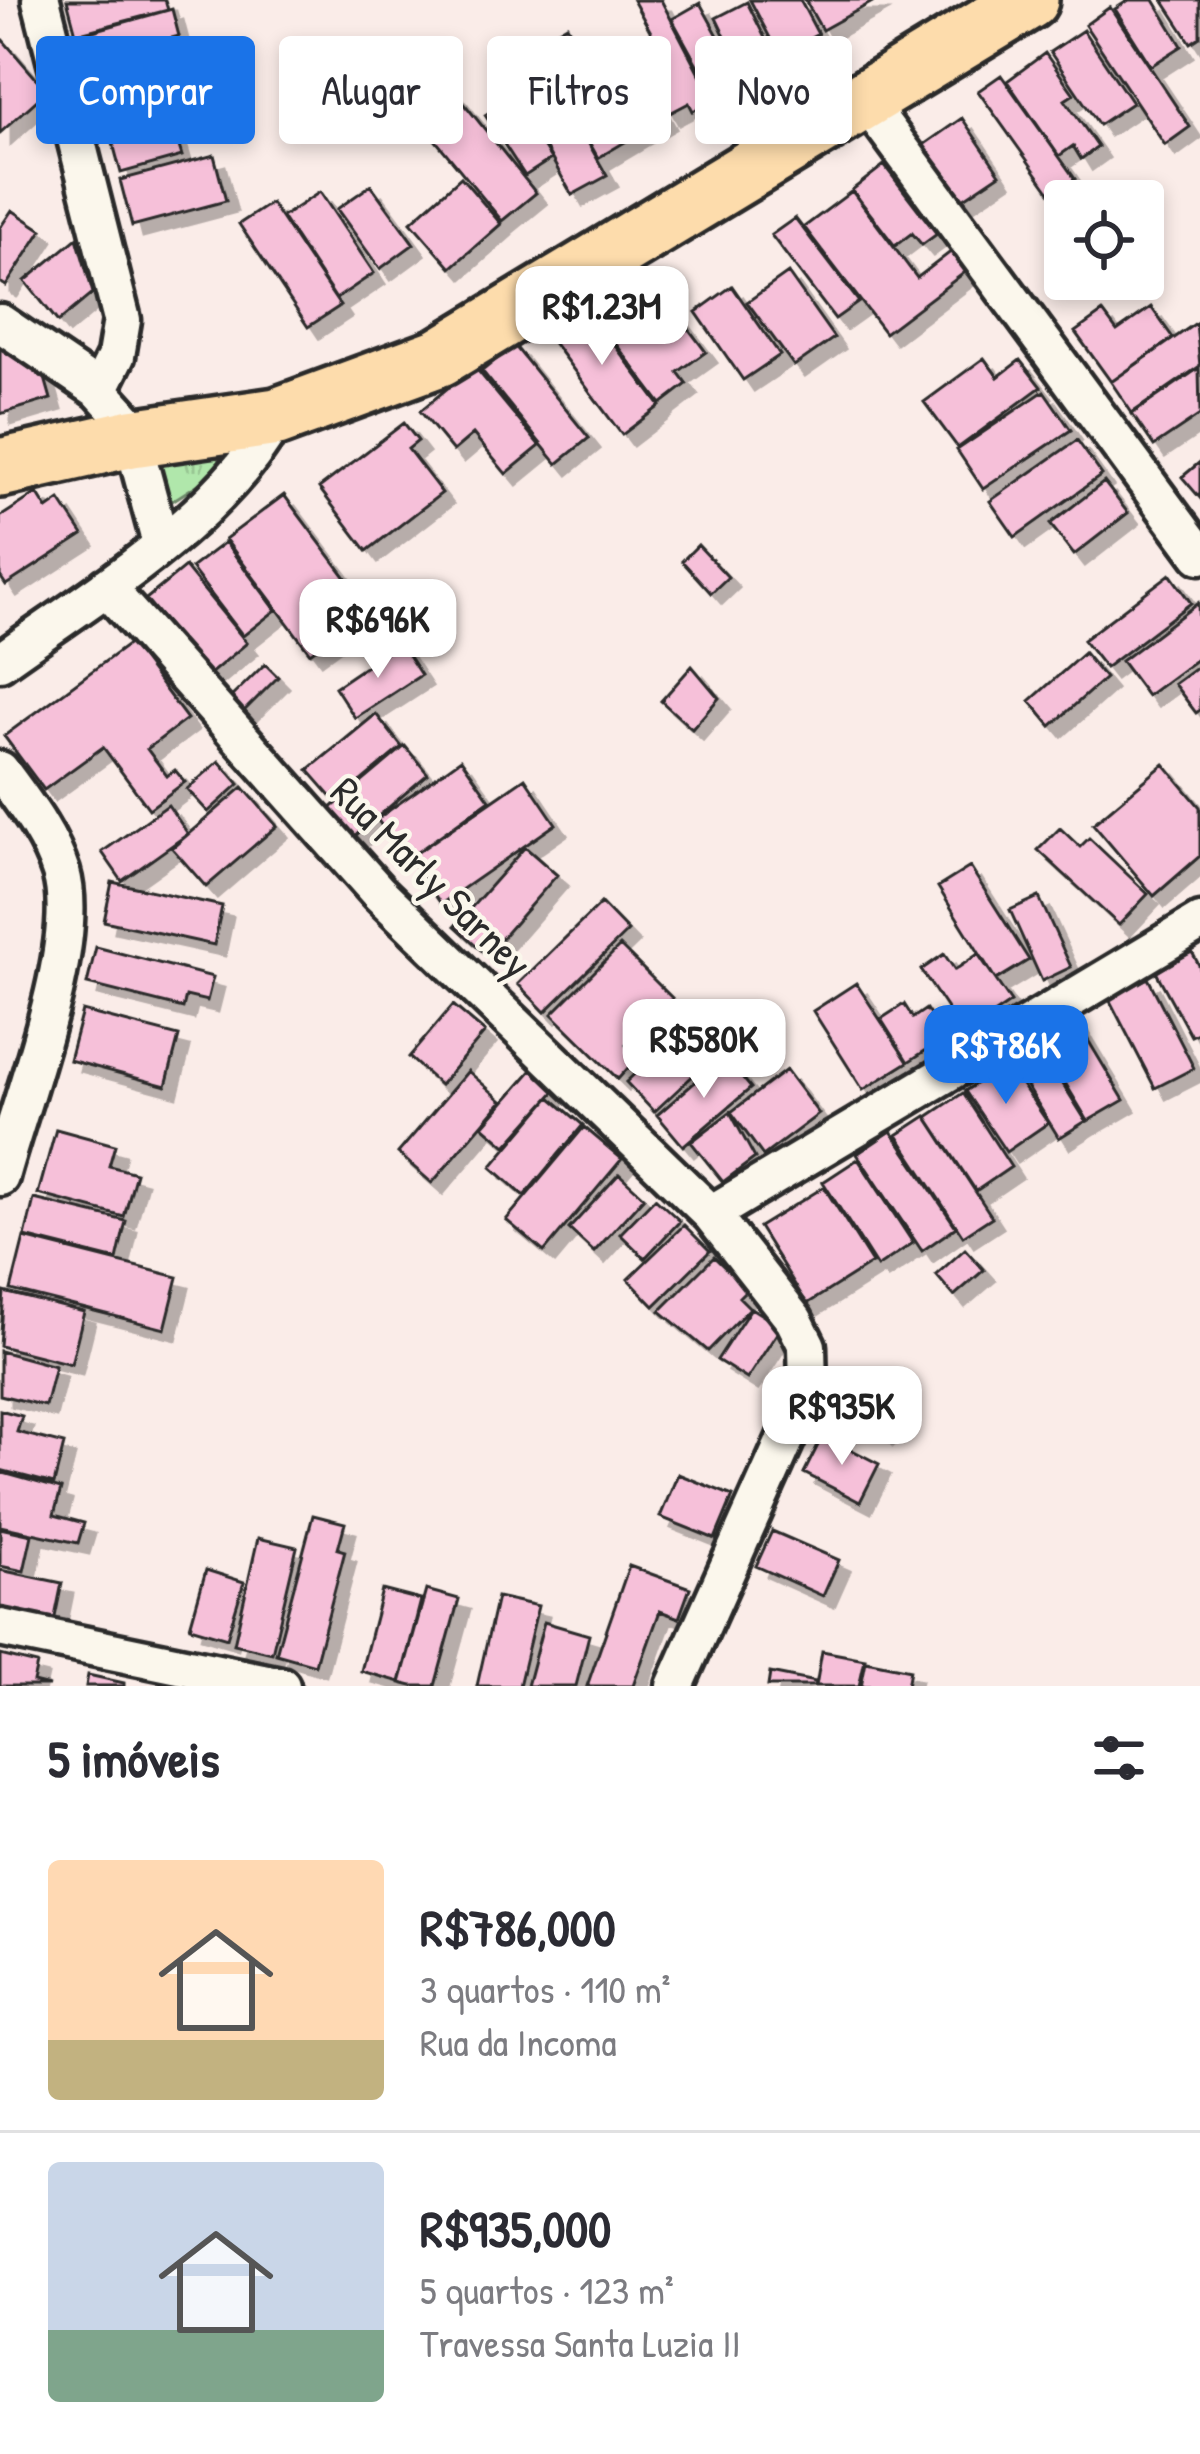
<!DOCTYPE html>
<html lang="pt">
<head>
<meta charset="utf-8">
<style>
	body { margin:0; font-family:"Patrick Hand",sans-serif; background:#f7f7f7; color:#2b2b33; height:100vh; display:flex; flex-direction:column; font-size:45px; white-space:nowrap }
	* { box-sizing:border-box; margin:0 }
	p { font-size:39px; color:#7c7c81 }
	.icon { flex:none; width:66px; height:66px; fill:none; stroke:currentColor; stroke-width:2; stroke-linecap:round; stroke-linejoin:round }
	.map { position:relative; height:1686px; overflow:hidden }
	.side { display:flex; flex-direction:column; background:#fff; flex:1 }
	.side>* { flex:none }
	.hud { position:absolute; left:36px; top:36px; width:1128px; height:108px; display:flex; gap:24px }
	.controls { position:absolute; left:1044px; top:180px; display:grid; gap:24px }
	.controls a { display:grid; place-items:center; width:120px; height:120px; border-radius:12px; background:#fff; box-shadow:0 6px 18px #0003; font-size:60px }
	.price { position:absolute; translate:-50% -102px; padding:0 27px; border-radius:24px; background:#fff; color:#222; font-size:39px; line-height:78px; filter:drop-shadow(0 3px 6px #0008) }
	.price::after { content:''; position:absolute; left:50%; top:72px; width:36px; height:27px; margin-left:-18px; background:inherit; clip-path:polygon(0 0,100% 0,50% 100%) }
	.price.active { background:#1a73e8; color:#fff }
	ul { padding:0; list-style:none }
	li { display:flex; align-items:center; gap:36px; height:300px; padding:0 48px }
	li+li { border-top:3px solid #e1e1e2 }
	li span { display:grid; place-items:center; flex:none; width:336px; height:240px; border-radius:12px; color:#555 }
	li>.icon { margin-inline-start:auto }
	span .icon { width:144px; height:144px; fill:#fffc; stroke-width:1 }
	li b { font-size:51px }
	h2 { display:flex; justify-content:space-between; align-items:center; height:144px; padding:0 48px; font-size:51px }
	.pill { padding:0 42px; border-radius:12px; background:#fff; box-shadow:0 6px 18px #0003; font-size:42px; line-height:108px }
	.pill.active { background:#1a73e8; color:#fff }
	.map>svg:first-child { display:block }
	.park { fill:url(#park-tufts); stroke:#6e896b; stroke-width:3 }
	.building { fill:#f6c0d9; stroke:#2b2b2b; stroke-width:3; filter:url(#shadow) }
	.lines { fill:none; stroke-linecap:round; stroke-linejoin:round }
	.minor-casing { stroke:#2b2b2b; stroke-width:45 }
	.primary-casing { stroke:#2b2b2b; stroke-width:66 }
	.minor { stroke:#fbf7ec; stroke-width:36 }
	.primary { stroke:#fddcac; stroke-width:57 }
	.labels { text-anchor:middle; stroke-width:9; stroke-linejoin:round; paint-order:stroke }
	.street-label { font-size:42px; fill:#2b2b2b; stroke:#fbf7ec }
</style>
</head>
<body>
<div class="map">
<svg width="1200" height="1686" viewBox="0 0 1200 1686">
	<defs>
		<pattern id="park-tufts" width="24" height="20" patternUnits="userSpaceOnUse" patternTransform="scale(3)"><rect width="24" height="20" fill="#b0e7ab"/><path d="M3 7l-1-3M5 7V3M7 7l1-3M15 17l-1-3M17 17v-4M19 17l1-3" fill="none" stroke="#98c693"/></pattern>
		<filter id="shadow"><feDropShadow dx="11" dy="11" stdDeviation="0" flood-color="#0004"/></filter>
	</defs>
	<rect width="100%" height="100%" fill="#faece8"/>
	<filter id="ink" filterUnits="userSpaceOnUse"><feTurbulence type="fractalNoise" baseFrequency=".00833" numOctaves="2"/><feDisplacementMap in="SourceGraphic" scale="24" xChannelSelector="R" yChannelSelector="G"/><feConvolveMatrix kernelMatrix="1 2 1 2 8 2 1 2 1" color-interpolation-filters="sRGB"/></filter>
	<g filter="url(#ink)">
		<path class="park" d="M 214,439 L 222,469 L 172,501 L 164,498 L 153,456 Z"/>
		<path class="building" d="M 67,0 L 165,0 L 168,10 L 76,34 Z
			M 633,0 L 661,0 L 713,100 L 693,111 L 689,103 L 668,114 L 632,47 L 653,36 Z
			M 750,0 L 800,0 L 818,34 L 779,55 Z
			M 805,0 L 876,0 L 822,30 Z
			M 1129,0 L 1154,0 L 1182,46 L 1151,66 L 1115,9 Z
			M 1163,0 L 1200,0 L 1200,37 L 1191,43 Z
			M 747,2 L 773,54 L 741,70 L 716,18 Z
			M 700,3 L 738,72 L 710,88 L 672,19 Z
			M 1110,7 L 1190,127 L 1165,145 L 1085,25 Z
			M 172,9 L 179,36 L 83,62 L 75,36 Z
			M 567,25 L 630,139 L 598,158 L 534,44 Z
			M 1083,30 L 1132,103 L 1099,125 L 1050,52 Z
			M 620,37 L 665,118 L 630,138 L 584,57 Z
			M 2,39 L 47,91 L 0,133 L 0,41 Z
			M 171,42 L 182,79 L 94,103 L 85,67 Z
			M 537,52 L 607,176 L 572,195 L 503,72 Z
			M 1045,53 L 1074,94 L 1065,100 L 1098,147 L 1081,159 L 1073,146 L 1059,156 L 1007,81 Z
			M 431,62 L 536,193 L 502,221 L 395,91 Z
			M 1001,75 L 1075,179 L 1052,195 L 978,91 Z
			M 512,98 L 551,159 L 525,176 L 485,115 Z
			M 962,118 L 1000,174 L 960,201 L 922,146 Z
			M 171,120 L 182,156 L 121,173 L 111,136 Z
			M 214,155 L 226,201 L 132,226 L 120,180 Z
			M 884,165 L 937,234 L 922,245 L 912,233 L 895,246 L 852,190 Z
			M 461,177 L 501,224 L 451,268 L 411,222 Z
			M 371,185 L 414,244 L 380,269 L 337,209 Z
			M 852,191 L 917,278 L 953,250 L 968,270 L 885,333 L 804,227 Z
			M 320,192 L 374,273 L 336,299 L 282,217 Z
			M 271,203 L 340,306 L 308,327 L 239,224 Z
			M 12,210 L 42,230 L 6,286 L 0,282 L 0,228 Z
			M 795,218 L 859,302 L 835,319 L 771,235 Z
			M 77,238 L 93,293 L 58,322 L 25,281 Z
			M 788,273 L 834,338 L 794,366 L 747,302 Z
			M 652,280 L 706,352 L 678,372 L 687,384 L 661,404 L 606,331 L 629,313 L 622,304 Z
			M 732,286 L 780,355 L 743,380 L 696,312 Z
			M 581,300 L 660,406 L 622,435 L 543,329 Z
			M 1151,307 L 1173,338 L 1111,382 L 1075,332 L 1103,312 L 1117,331 Z
			M 1196,323 L 1200,366 L 1132,413 L 1111,382 Z
			M 514,345 L 589,438 L 557,464 L 482,371 Z
			M 0,347 L 51,377 L 45,378 L 51,399 L 0,414 Z
			M 984,358 L 998,377 L 1020,360 L 1041,387 L 958,448 L 924,402 Z
			M 474,366 L 540,446 L 506,474 L 473,434 L 453,451 L 420,411 Z
			M 1199,368 L 1200,415 L 1154,446 L 1132,414 Z
			M 1044,391 L 1071,430 L 983,489 L 957,450 Z
			M 404,423 L 418,441 L 408,449 L 442,493 L 367,551 L 319,488 Z
			M 1077,440 L 1102,475 L 1015,537 L 990,501 Z
			M 1200,462 L 1200,498 L 1182,477 Z
			M 1104,482 L 1128,513 L 1074,555 L 1050,524 Z
			M 37,493 L 47,509 L 60,500 L 83,535 L 6,585 L 0,576 L 0,517 Z
			M 284,495 L 380,623 L 358,639 L 348,625 L 310,653 L 225,539 Z
			M 225,542 L 276,610 L 243,636 L 191,568 Z
			M 698,545 L 728,577 L 711,593 L 682,561 Z
			M 185,567 L 247,643 L 209,675 L 146,599 Z
			M 1170,574 L 1191,603 L 1105,668 L 1083,640 Z
			M 1198,603 L 1200,657 L 1147,696 L 1121,661 Z
			M 130,643 L 187,719 L 147,749 L 167,776 L 175,770 L 185,782 L 149,809 L 103,747 L 44,790 L 4,736 Z
			M 400,643 L 421,675 L 355,718 L 335,687 Z
			M 1084,653 L 1105,678 L 1051,726 L 1030,701 Z
			M 265,664 L 278,677 L 238,717 L 225,703 Z
			M 1200,665 L 1200,710 L 1196,713 L 1174,684 Z
			M 692,666 L 719,698 L 692,729 L 661,701 Z
			M 376,714 L 402,747 L 336,802 L 308,770 Z
			M 405,746 L 428,774 L 354,837 L 330,809 Z
			M 461,759 L 490,800 L 406,860 L 377,819 Z
			M 219,761 L 239,784 L 208,812 L 187,789 Z
			M 1164,764 L 1200,807 L 1200,856 L 1154,896 L 1093,824 Z
			M 525,778 L 556,824 L 441,904 L 409,858 Z
			M 243,787 L 277,826 L 206,887 L 172,848 Z
			M 168,805 L 188,834 L 122,881 L 102,852 Z
			M 1060,828 L 1080,847 L 1089,838 L 1148,894 L 1119,925 L 1038,850 Z
			M 525,847 L 557,875 L 487,955 L 455,926 Z
			M 970,867 L 1029,960 L 996,980 L 938,887 Z
			M 112,882 L 222,906 L 214,945 L 104,921 Z
			M 1039,897 L 1071,967 L 1042,981 L 1010,910 Z
			M 601,903 L 628,931 L 545,1012 L 518,984 Z
			M 620,946 L 672,998 L 626,1045 L 638,1057 L 618,1079 L 552,1014 Z
			M 96,947 L 213,977 L 207,1001 L 186,996 L 183,1008 L 87,984 Z
			M 1192,952 L 1200,967 L 1200,1032 L 1191,1036 L 1156,972 Z
			M 944,954 L 955,970 L 978,954 L 1011,1002 L 964,1034 L 921,970 Z
			M 1148,978 L 1194,1068 L 1155,1088 L 1109,999 Z
			M 856,983 L 908,1062 L 863,1090 L 813,1011 Z
			M 904,1004 L 913,1018 L 926,1009 L 945,1038 L 908,1062 L 881,1019 Z
			M 453,1005 L 485,1032 L 440,1085 L 409,1057 Z
			M 704,1009 L 732,1039 L 654,1112 L 626,1082 Z
			M 82,1011 L 179,1036 L 166,1086 L 69,1060 Z
			M 1076,1020 L 1124,1100 L 1088,1121 L 1040,1041 Z
			M 1041,1049 L 1086,1121 L 1059,1138 L 1015,1067 Z
			M 725,1056 L 751,1088 L 683,1146 L 657,1115 Z
			M 1007,1063 L 1048,1123 L 1006,1152 L 965,1091 Z
			M 532,1070 L 555,1091 L 506,1146 L 483,1126 Z
			M 786,1070 L 819,1114 L 763,1156 L 731,1112 Z
			M 468,1071 L 502,1101 L 432,1183 L 398,1153 Z
			M 963,1093 L 1011,1167 L 976,1191 L 927,1117 Z
			M 550,1097 L 583,1125 L 524,1196 L 491,1167 Z
			M 730,1112 L 755,1158 L 723,1182 L 691,1142 Z
			M 926,1116 L 992,1217 L 963,1236 L 897,1135 Z
			M 584,1127 L 622,1159 L 544,1252 L 506,1220 Z
			M 56,1129 L 115,1145 L 109,1166 L 136,1173 L 124,1217 L 38,1194 Z
			M 891,1131 L 956,1227 L 922,1251 L 857,1154 Z
			M 858,1159 L 913,1243 L 877,1267 L 823,1182 Z
			M 619,1174 L 644,1197 L 594,1252 L 569,1229 Z
			M 824,1187 L 872,1263 L 807,1304 L 759,1227 Z
			M 655,1198 L 680,1221 L 645,1258 L 620,1234 Z
			M 34,1199 L 126,1221 L 117,1260 L 25,1237 Z
			M 684,1225 L 710,1251 L 654,1306 L 628,1279 Z
			M 24,1238 L 178,1277 L 165,1329 L 11,1290 Z
			M 965,1249 L 984,1270 L 954,1296 L 936,1275 Z
			M 714,1257 L 747,1289 L 739,1297 L 750,1308 L 708,1351 L 660,1311 Z
			M 4,1292 L 84,1312 L 71,1364 L 0,1346 Z
			M 751,1308 L 781,1327 L 747,1379 L 717,1360 Z
			M 0,1351 L 55,1366 L 45,1406 L 0,1395 Z
			M 867,1390 L 898,1418 L 882,1435 L 852,1407 Z
			M 0,1410 L 22,1416 L 17,1432 L 64,1444 L 54,1484 L 0,1470 Z
			M 823,1435 L 879,1464 L 860,1502 L 804,1473 Z
			M 0,1472 L 61,1489 L 54,1515 L 84,1523 L 78,1543 L 0,1526 Z
			M 678,1474 L 733,1496 L 715,1539 L 660,1517 Z
			M 313,1515 L 345,1523 L 338,1549 L 345,1551 L 315,1665 L 276,1654 Z
			M 0,1528 L 32,1535 L 24,1571 L 0,1566 Z
			M 772,1531 L 839,1560 L 823,1596 L 756,1566 Z
			M 258,1538 L 297,1547 L 272,1653 L 234,1644 Z
			M 629,1566 L 690,1588 L 679,1618 L 660,1611 L 633,1686 L 587,1686 Z
			M 0,1570 L 62,1583 L 54,1622 L 0,1611 Z
			M 206,1570 L 244,1582 L 227,1638 L 190,1627 Z
			M 382,1590 L 421,1600 L 400,1682 L 361,1671 Z
			M 426,1590 L 459,1599 L 435,1686 L 412,1686 L 400,1683 Z
			M 497,1597 L 538,1606 L 519,1686 L 477,1686 Z
			M 544,1622 L 589,1635 L 576,1686 L 527,1686 Z
			M 822,1651 L 865,1659 L 859,1686 L 816,1686 Z
			M 0,1655 L 37,1664 L 33,1682 L 49,1686 L 0,1686 Z
			M 866,1661 L 910,1670 L 907,1686 L 861,1686 Z
			M 770,1673 L 815,1682 L 814,1686 L 768,1686 Z
			M 88,1675 L 124,1683 L 124,1686 L 86,1686 Z"/>
		<g class="lines">
			<g class="minor-casing">
				<path id="minor" d="M 41,0 L 122,320 L 116,356 L 99,390
					M 864,99 L 1200,555
					M 0,323 L 99,390 L 128,422 L 161,544
					M 106,587 L 378,892 L 711,1214 L 794,1320 L 807,1346 L 808,1389 L 675,1686
					M 0,662 C 93,595 228,515 280,410
					M 0,770 C 23,802 49,834 61,872 C 83,944 20,1101 0,1177
					M 711,1214 L 1200,922
					M 0,1628 L 281,1686"/>
			</g>
			<g class="primary-casing">
				<path id="primary" d="M 0,468 L 132,438 L 277,417 L 440,357 L 1029,0"/>
			</g>
			<use href="#minor" class="minor"/>
			<use href="#primary" class="primary"/>
		</g>
	</g>
	<g class="labels">
		<g class="street-label">
			<text transform="translate(432 877) rotate(45)" y="15">Rua Marly Sarney</text>
		</g>
	</g>
</svg>
<div class="controls">
<a><svg class="icon" aria-label="locate" viewBox="0 0 24 24"><circle cx="12" cy="12" r="6"/><path d="M12 2v4M12 18v4M2 12h4M18 12h4"/></svg></a>
</div>
<b class="price" style="left:602px;top:368px">R$1.23M</b>
<b class="price" style="left:378px;top:681px">R$696K</b>
<b class="price" style="left:704px;top:1101px">R$580K</b>
<b class="price active" style="left:1006px;top:1107px">R$786K</b>
<b class="price" style="left:842px;top:1468px">R$935K</b>
<div class="hud">
<a class="pill active">Comprar</a>
<a class="pill">Alugar</a>
<a class="pill">Filtros</a>
<a class="pill">Novo</a>
</div>
</div>
<section class="side">
<h2>5 imóveis<svg class="icon" aria-label="filters" viewBox="0 0 24 24"><path d="M4 7h16M4 17h16"/><circle cx="9" cy="7" r="2"/><circle cx="15" cy="17" r="2"/></svg></h2>
<ul>
<li><span style="background:linear-gradient(#ffd9b3 75%,#c2b280 0)"><svg class="icon" aria-label="home" viewBox="0 0 24 24"><path d="M3 11l9-7 9 7M6 9v11h12V9"/></svg></span><div><b>R$786,000</b><p>3 quartos · 110 m²</p><p>Rua da Incoma</p></div></li>
<li><span style="background:linear-gradient(#c9d6e8 70%,#7fa58c 0)"><svg class="icon" aria-label="home" viewBox="0 0 24 24"><path d="M3 11l9-7 9 7M6 9v11h12V9"/></svg></span><div><b>R$935,000</b><p>5 quartos · 123 m²</p><p>Travessa Santa Luzia II</p></div></li>
</ul>
</section>
</body>
</html>
